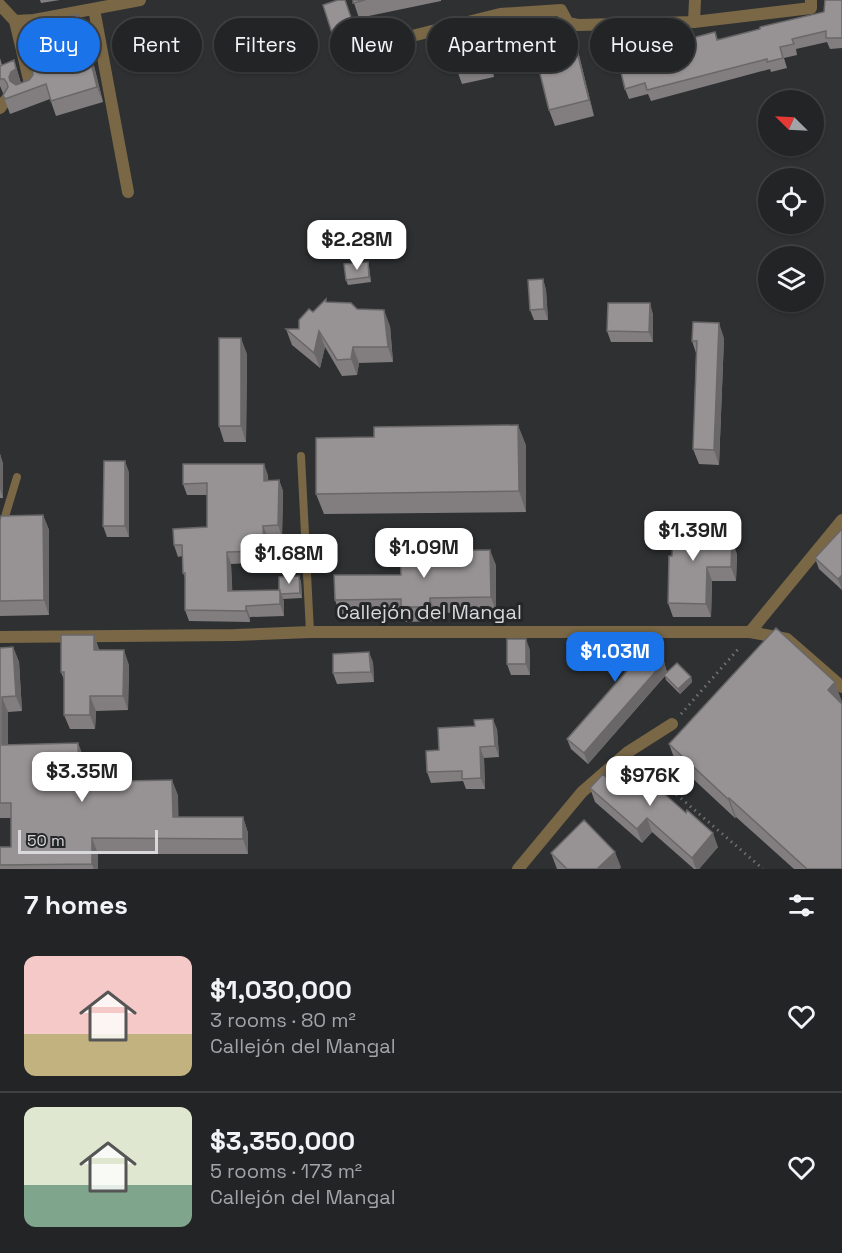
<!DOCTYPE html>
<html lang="en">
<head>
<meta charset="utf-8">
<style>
	body { margin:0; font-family:"Space Grotesk",sans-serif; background:#2a2c2e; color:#f1f3f6; height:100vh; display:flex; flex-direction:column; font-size:22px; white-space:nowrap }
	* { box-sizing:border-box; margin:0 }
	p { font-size:20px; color:#a2a4a7 }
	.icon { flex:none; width:33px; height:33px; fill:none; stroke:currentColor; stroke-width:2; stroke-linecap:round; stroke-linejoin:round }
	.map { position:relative; height:869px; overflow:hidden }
	.side { display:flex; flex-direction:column; background:#222426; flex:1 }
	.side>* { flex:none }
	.top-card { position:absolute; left:18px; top:18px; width:807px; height:54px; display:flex; gap:12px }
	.needle { width:39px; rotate:294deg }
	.tools { position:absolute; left:758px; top:90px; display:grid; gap:12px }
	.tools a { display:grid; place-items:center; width:66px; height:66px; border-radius:50%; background:#222426; box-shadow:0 2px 4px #0004,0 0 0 2px #3f4143; font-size:30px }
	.scale { position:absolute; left:18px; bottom:15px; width:140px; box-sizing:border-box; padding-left:6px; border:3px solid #d8d8da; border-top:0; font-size:16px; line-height:21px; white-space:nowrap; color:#d8d8da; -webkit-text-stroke:4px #242628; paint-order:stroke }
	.price { position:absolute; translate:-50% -51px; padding:0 14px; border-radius:12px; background:#fff; color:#222; font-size:20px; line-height:39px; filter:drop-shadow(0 2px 3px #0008) }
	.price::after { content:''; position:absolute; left:50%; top:36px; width:18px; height:14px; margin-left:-9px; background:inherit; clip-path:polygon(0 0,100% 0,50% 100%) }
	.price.current { background:#1a73e8; color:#fff }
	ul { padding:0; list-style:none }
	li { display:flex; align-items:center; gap:18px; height:150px; padding:0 24px }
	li+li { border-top:2px solid #3f4143 }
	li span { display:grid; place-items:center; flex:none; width:168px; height:120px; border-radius:12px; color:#555 }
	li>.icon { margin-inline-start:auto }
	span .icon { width:72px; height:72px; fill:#fffc; stroke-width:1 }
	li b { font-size:26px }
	h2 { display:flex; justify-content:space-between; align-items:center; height:72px; padding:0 24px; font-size:26px }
	.pill { padding:0 21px; border-radius:27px; background:#222426; box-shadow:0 2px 4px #0004,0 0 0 2px #3f4143; font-size:21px; line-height:54px }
	.pill.current { background:#1a73e8; color:#fff }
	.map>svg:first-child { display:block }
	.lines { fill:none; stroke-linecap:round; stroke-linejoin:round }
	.path { stroke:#6f7173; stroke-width:3; stroke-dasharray:1.5 4.5; stroke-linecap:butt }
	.service { stroke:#796746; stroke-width:8 }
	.minor { stroke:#796746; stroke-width:12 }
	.wall { fill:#827e7f }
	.shaded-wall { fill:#6a6768 }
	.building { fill:#979394; stroke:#6a6768; stroke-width:1.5 }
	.labels { text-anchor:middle; stroke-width:6; stroke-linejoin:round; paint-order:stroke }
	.street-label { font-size:20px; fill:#d8d8da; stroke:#242628 }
</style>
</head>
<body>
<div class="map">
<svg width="842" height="869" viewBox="0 0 842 869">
	<rect width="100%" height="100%" fill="#2e3032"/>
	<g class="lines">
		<path class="path" d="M 681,714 L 740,647
			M 640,763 L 763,869"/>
		<path class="service" d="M 301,456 L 310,632
			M 0,533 L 17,477"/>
		<path class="minor" d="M 0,5 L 15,21 L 31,88 L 25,91
			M 94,9 L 128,192
			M 15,21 L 34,20 L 140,0
			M 694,22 L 695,0
			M 388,42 L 500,14 L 561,10 L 568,23 L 578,25 L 694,22 L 811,8 L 811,0
			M 0,108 L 5,101
			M 750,632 L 842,520
			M 0,637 L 235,635 L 310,632 L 750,632 L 787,639 L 842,687
			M 518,869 L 582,792 L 628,752 L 672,724"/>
	</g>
	<path class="wall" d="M 40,0 L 60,0 L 41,3 Z
		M 345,0 L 358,39 L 337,47 L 333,36 Z
		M 353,0 L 441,0 L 441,1 L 359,18 Z
		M 842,0 L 842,48 L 830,49 L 827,42 L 796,49 L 797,55 L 784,58 L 787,68 L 771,72 L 770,69 L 651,101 L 648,94 L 629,99 L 625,89 L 654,59 L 715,32 L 718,40 L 824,12 Z
		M 79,15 L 85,30 L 103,102 L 56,116 L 50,99 L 10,114 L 3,95 L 4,93 L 3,93 L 0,86 L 0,58 L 2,65 L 14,60 L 21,83 L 29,80 L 33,75 L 36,52 Z
		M 573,35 L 578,51 L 594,116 L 555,126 L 549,110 Z
		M 488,47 L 494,77 L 462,84 L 458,73 Z
		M 368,262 L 369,267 L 371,282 L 348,285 L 346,280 Z
		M 543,279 L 546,290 L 548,320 L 534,320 L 530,310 Z
		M 327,302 L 357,309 L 390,326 L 393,362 L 359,363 L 357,375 L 342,376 L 325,347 L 320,368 L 292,345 L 286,329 L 299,329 Z
		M 653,314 L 653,342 L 611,342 L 607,331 Z
		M 724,338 L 719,465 L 699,464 L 693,449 L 696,353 L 692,341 Z
		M 247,354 L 246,442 L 224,442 L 219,426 Z
		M 526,445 L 526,512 L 324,514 L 316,494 Z
		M 0,454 L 3,464 L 3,498 L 0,498 Z
		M 129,472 L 129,537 L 107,537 L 103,526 Z
		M 268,475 L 268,481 L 279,480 L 283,491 L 282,537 L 268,537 L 269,562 L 231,564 L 232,591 L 279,590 L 299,576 L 301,582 L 302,598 L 283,599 L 284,616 L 250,617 L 250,622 L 189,621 L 185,610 L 185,578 L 183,573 L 182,556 L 178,557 L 174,545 L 207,527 L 207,495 L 187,495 L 183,484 Z
		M 43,515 L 49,530 L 49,615 L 0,616 L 0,520 Z
		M 842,529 L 842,590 L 819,569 L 815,558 Z
		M 701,531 L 700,539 L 737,554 L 736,581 L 712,581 L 711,617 L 673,617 L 668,603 L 672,556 Z
		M 496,565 L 496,612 L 435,613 L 435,621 L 406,622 L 404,614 L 340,614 L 335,600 L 401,575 Z
		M 94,635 L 99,650 L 129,665 L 128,710 L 96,711 L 95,729 L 70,729 L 64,715 L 64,680 L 61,672 Z
		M 643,644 L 664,662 L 667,672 L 691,677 L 692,682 L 680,694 L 666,680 L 665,676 L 588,764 L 571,749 L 567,739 L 632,664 L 587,664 L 583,653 Z
		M 13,647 L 19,662 L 22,711 L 8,712 L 8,745 L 78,743 L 84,759 L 84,782 L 178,795 L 178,817 L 243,817 L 248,833 L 248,854 L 98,854 L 98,869 L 0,869 L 0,847 L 11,847 L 11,818 L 0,818 L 0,648 Z
		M 530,650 L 530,675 L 511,675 L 507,664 Z
		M 373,662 L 374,682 L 337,684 L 333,673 Z
		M 842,701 L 841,703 L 842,869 L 794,869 L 736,817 L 735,818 L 676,763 L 669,744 Z
		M 497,729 L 499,757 L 484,758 L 485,789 L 466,789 L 463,781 L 431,783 L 427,772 L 439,750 Z
		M 607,778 L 718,847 L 699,869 L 694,869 L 652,832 L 642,843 L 595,802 L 590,788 Z
		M 551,853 L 621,867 L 619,869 L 557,869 Z"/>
	<path class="shaded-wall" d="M 79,15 L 85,30 L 103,102 L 97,87 Z
		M 573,35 L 578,51 L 594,116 L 589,100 Z
		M 484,36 L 488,47 L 494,77 L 490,67 Z
		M 14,60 L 21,84 L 15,92 L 16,96 L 9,77 Z
		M 368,262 L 369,267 L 371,282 L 369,277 Z
		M 543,279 L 546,290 L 548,320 L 544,309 Z
		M 650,303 L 653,314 L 653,342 L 649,332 Z
		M 384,310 L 390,326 L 393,362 L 388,347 Z
		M 719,323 L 724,338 L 719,465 L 714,450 Z
		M 319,331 L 325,347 L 320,368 L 314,353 Z
		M 241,338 L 247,354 L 246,442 L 241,426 Z
		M 353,347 L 359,363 L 357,375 L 351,359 Z
		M 518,425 L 526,445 L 526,512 L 519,491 Z
		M 0,454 L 3,464 L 3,498 L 0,489 Z
		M 125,461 L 129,472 L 129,537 L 125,526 Z
		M 264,464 L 268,475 L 269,492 L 264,481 Z
		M 279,480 L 283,491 L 282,537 L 278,525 Z
		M 43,515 L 49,530 L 49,615 L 44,600 Z
		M 696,518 L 701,531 L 700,553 L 695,539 Z
		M 263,526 L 268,537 L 269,562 L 264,551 Z
		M 732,540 L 737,554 L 736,581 L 731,567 Z
		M 490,550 L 496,565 L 496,612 L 491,597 Z
		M 227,552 L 231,564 L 233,602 L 228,591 Z
		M 707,567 L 712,581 L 711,617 L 706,604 Z
		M 842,575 L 842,590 L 838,579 Z
		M 299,576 L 301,582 L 302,598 L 300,593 Z
		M 280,590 L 284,601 L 284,616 L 280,604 Z
		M 430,598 L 435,613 L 435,621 L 430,607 Z
		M 246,606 L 250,617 L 250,622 L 246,611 Z
		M 94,635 L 99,649 L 99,664 L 94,650 Z
		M 526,639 L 530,650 L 530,675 L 526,664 Z
		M 13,647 L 19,662 L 22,711 L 16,696 Z
		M 124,650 L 129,665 L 128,710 L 123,696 Z
		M 369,652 L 373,662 L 374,682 L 371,672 Z
		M 664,662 L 667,673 L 588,764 L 584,753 Z
		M 691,677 L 692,682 L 680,694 L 678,689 Z
		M 835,682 L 842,702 L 835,709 L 828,690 Z
		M 90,696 L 96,711 L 95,729 L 90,715 Z
		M 2,697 L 8,712 L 8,760 L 2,745 Z
		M 493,719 L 497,729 L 499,757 L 495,746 Z
		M 78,743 L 84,759 L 85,798 L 79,782 Z
		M 480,747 L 484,758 L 485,789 L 481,778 Z
		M 172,780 L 178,795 L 179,833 L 173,817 Z
		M 729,798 L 736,817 L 735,818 L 728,799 Z
		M 243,817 L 248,833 L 248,854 L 243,839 Z
		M 647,818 L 652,832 L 642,843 L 637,829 Z
		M 713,833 L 718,847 L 699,869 L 696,869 L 692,858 Z
		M 92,838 L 98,854 L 98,869 L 94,869 L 92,864 Z
		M 615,852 L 621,867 L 619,869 L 597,869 Z"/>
	<path class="building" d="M 338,0 L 345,0 L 355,29 L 333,36 L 323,5 Z
		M 353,0 L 365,0 L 353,3 Z
		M 825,0 L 842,0 L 842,38 L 826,38 L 826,31 L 792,39 L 794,44 L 780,47 L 783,58 L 767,62 L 767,59 L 647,90 L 645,83 L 625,89 L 620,68 L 654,59 L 653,56 L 668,52 L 666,45 L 715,32 L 717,40 L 760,29 L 760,27 L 824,12 Z
		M 79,15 L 97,87 L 51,101 L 46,84 L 5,99 L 3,95 L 8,87 L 7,83 L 4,79 L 0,79 L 0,66 L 14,60 L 16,69 L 11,72 L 9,77 L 10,81 L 16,85 L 29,80 L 33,75 L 30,54 L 36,52 L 27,22 Z
		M 573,35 L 589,100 L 549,110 L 533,45 Z
		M 484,36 L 490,67 L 458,73 L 452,43 Z
		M 368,262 L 369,277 L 346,280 L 344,264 Z
		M 543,279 L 544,309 L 530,310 L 528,280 Z
		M 326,299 L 326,302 L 351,303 L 357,309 L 384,310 L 388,347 L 353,347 L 351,359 L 337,360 L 319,331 L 314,353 L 286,329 L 299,329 L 299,320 L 309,309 L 313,312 Z
		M 608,303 L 650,303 L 649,332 L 607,331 Z
		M 693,322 L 719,323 L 714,450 L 693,449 L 697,341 L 692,341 Z
		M 219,338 L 241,338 L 241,426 L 219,426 Z
		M 518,425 L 519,491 L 316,494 L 316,438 L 374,437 L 374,427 Z
		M 104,461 L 125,461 L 125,526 L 103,526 Z
		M 183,464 L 264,464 L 264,481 L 279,480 L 278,525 L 263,526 L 264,551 L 227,552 L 228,591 L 280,590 L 280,604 L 246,606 L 246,611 L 185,610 L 185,573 L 183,573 L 182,545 L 174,545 L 173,529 L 207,527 L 207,483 L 183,484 Z
		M 43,515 L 44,600 L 0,601 L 0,520 L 1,516 Z
		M 674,516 L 696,518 L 695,539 L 732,540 L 731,567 L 707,567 L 706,604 L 668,603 L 669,556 L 672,556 Z
		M 842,529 L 842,575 L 838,579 L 815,558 Z
		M 490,550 L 491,597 L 430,598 L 430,607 L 401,607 L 401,599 L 335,600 L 334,575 L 401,575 L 400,551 Z
		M 299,576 L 300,593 L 281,594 L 279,590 L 279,577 Z
		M 776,628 L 835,682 L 828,690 L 842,704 L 842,869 L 807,869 L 729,798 L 728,799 L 669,744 Z
		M 583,633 L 639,633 L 639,641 L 664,662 L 584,753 L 567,739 L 642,654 L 583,653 Z
		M 61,635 L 94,635 L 94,650 L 124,650 L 123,696 L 90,696 L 90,715 L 64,715 L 64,672 L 61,672 Z
		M 507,639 L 526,639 L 526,664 L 507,664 Z
		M 13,647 L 16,696 L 2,697 L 2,745 L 78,743 L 79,782 L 172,780 L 173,817 L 243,817 L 243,839 L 92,838 L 92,864 L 0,865 L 0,847 L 11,847 L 11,803 L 0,803 L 0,648 Z
		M 369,652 L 371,672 L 333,673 L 333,654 Z
		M 677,663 L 691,677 L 678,689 L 664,675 Z
		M 493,719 L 495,746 L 480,747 L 481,778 L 462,779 L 462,771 L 427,772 L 426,751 L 439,750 L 438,728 L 475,726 L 474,720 Z
		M 624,758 L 686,813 L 687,810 L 713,833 L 692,858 L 647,818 L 637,829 L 590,788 L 603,774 L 607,778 Z
		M 584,820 L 615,852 L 597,869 L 567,869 L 551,853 Z"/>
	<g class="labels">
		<g class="street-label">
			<text x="429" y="619">Callejón del Mangal</text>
		</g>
	</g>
</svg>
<div class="tools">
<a><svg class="needle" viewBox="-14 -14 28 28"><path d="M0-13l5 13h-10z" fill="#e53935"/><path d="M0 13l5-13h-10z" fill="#a2a4a7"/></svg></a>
<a><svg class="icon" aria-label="locate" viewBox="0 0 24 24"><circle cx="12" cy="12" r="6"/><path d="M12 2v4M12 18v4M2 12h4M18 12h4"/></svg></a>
<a><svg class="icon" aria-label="layers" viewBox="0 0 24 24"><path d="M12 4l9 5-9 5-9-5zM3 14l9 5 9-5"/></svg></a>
</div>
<div class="scale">50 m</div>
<b class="price" style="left:357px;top:271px">$2.28M</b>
<b class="price" style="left:693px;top:562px">$1.39M</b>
<b class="price" style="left:424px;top:579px">$1.09M</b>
<b class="price" style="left:289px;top:585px">$1.68M</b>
<b class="price current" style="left:615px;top:683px">$1.03M</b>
<b class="price" style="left:82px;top:803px">$3.35M</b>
<b class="price" style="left:650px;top:807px">$976K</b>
<div class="top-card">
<a class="pill current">Buy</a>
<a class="pill">Rent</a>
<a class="pill">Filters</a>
<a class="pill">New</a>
<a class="pill">Apartment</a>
<a class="pill">House</a>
</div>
</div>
<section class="side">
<h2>7 homes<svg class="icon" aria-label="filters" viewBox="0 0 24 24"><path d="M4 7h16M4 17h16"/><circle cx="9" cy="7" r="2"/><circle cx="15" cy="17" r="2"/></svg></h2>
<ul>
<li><span style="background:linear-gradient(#f6c9c9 65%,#c2b280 0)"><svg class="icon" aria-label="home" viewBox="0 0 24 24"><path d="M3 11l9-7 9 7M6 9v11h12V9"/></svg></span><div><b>$1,030,000</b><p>3 rooms · 80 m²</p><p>Callejón del Mangal</p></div><svg class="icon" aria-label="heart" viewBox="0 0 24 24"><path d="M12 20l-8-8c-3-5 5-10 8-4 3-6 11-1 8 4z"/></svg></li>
<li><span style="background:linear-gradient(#dfe7d0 65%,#7fa58c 0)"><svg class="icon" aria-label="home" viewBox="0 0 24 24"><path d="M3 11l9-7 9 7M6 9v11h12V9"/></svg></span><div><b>$3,350,000</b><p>5 rooms · 173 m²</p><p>Callejón del Mangal</p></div><svg class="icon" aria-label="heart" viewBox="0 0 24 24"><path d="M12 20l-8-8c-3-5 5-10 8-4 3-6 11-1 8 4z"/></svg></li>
</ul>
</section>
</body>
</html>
